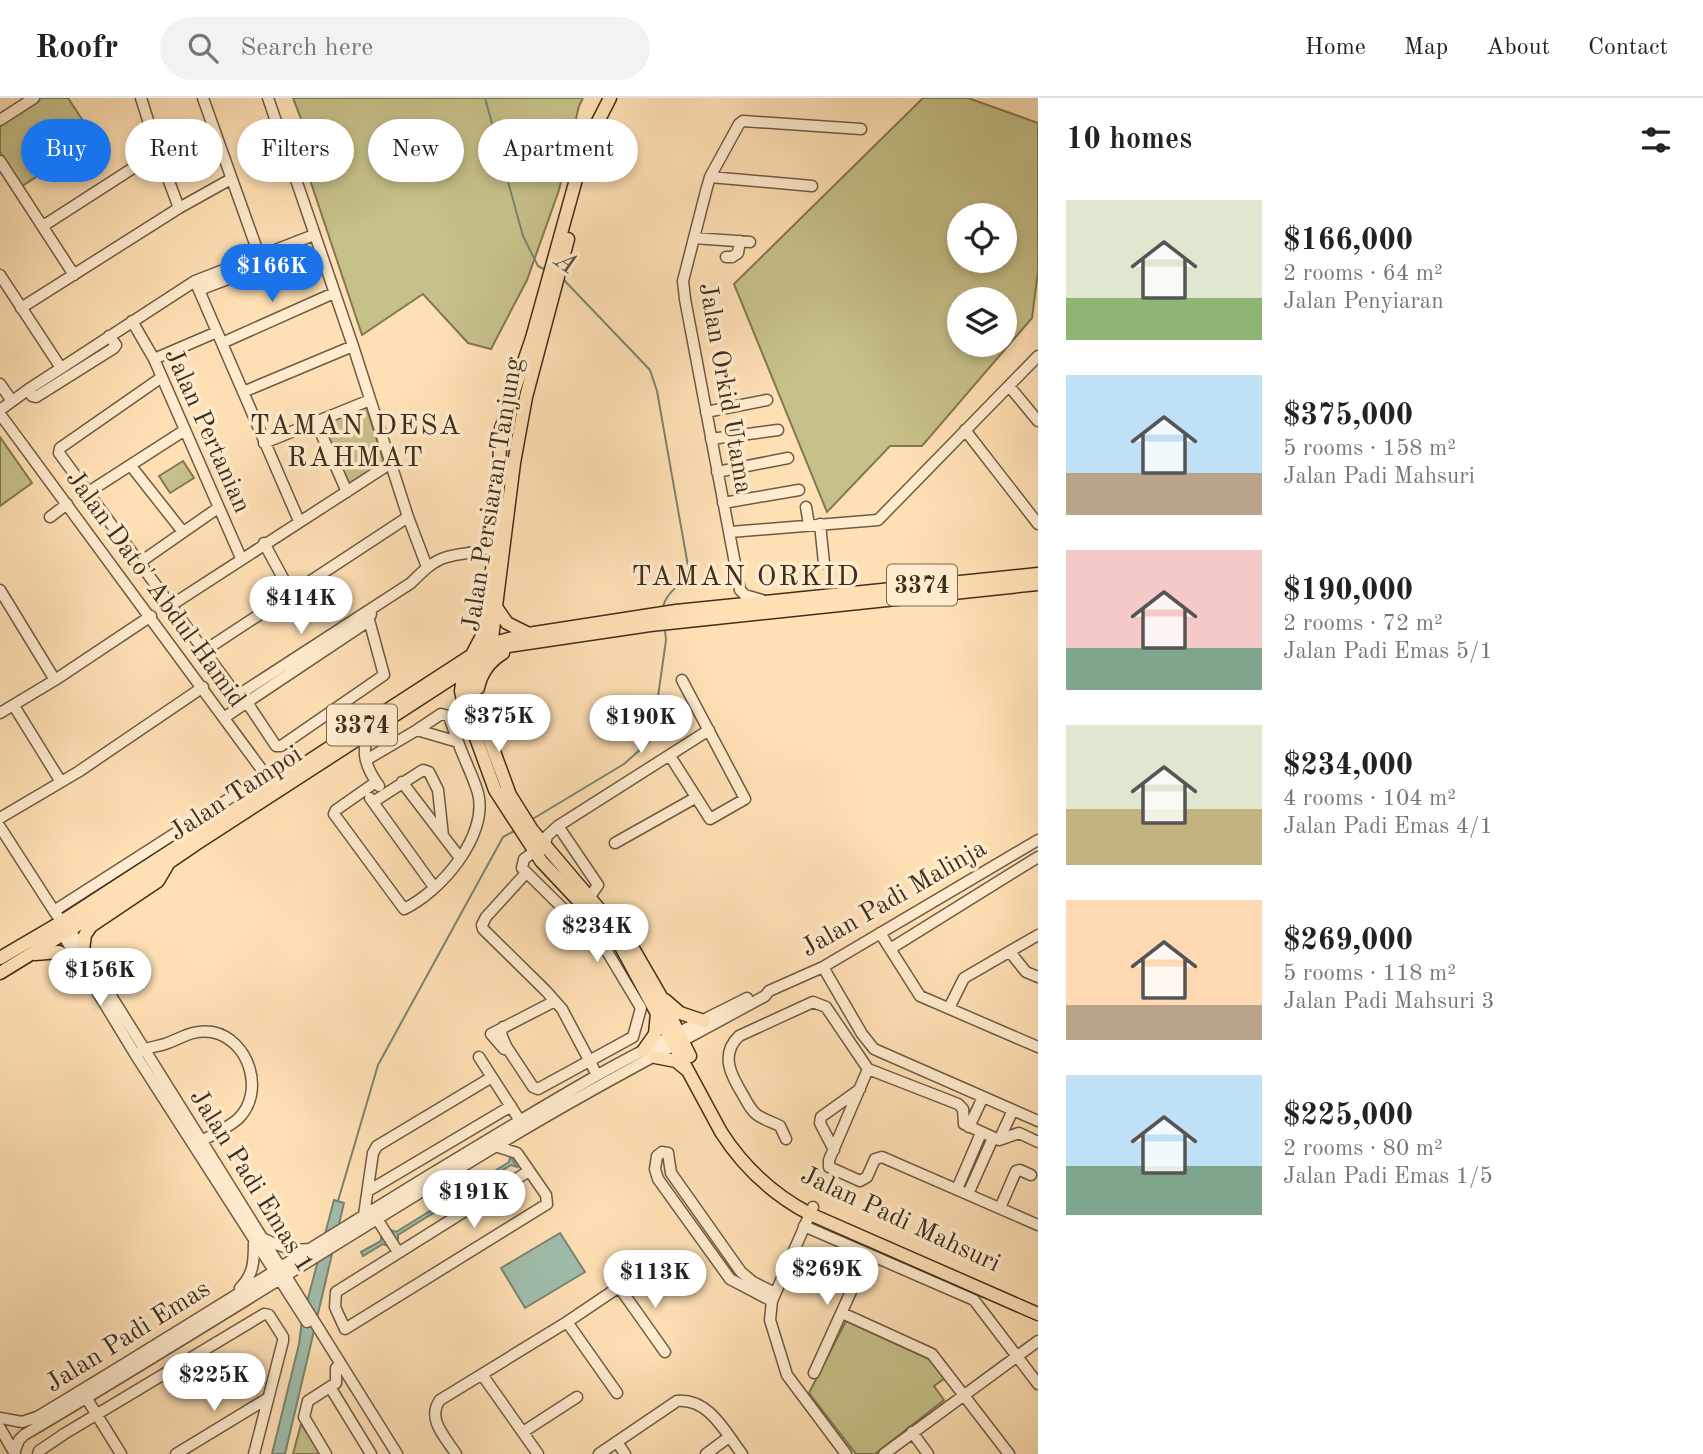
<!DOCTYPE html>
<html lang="en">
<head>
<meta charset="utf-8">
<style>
	body { margin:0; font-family:"Old Standard TT",serif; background:#f2f2f2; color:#222; height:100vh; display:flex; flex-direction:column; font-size:26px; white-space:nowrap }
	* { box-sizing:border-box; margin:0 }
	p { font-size:23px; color:#767676 }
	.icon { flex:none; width:38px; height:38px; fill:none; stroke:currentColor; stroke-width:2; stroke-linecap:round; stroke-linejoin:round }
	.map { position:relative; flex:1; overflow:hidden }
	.panel { display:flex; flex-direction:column; background:#fff; width:665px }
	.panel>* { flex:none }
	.guide { position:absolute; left:21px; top:21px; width:665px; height:63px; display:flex; gap:14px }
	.tools { position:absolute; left:947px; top:105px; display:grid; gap:14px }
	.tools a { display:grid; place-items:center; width:70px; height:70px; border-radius:50%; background:#fff; box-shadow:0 4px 10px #0003; font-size:35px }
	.price { position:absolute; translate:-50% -60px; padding:0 16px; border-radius:24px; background:#fff; color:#222; font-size:23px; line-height:46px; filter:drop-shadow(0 2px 4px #0008) }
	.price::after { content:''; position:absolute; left:50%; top:42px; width:21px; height:16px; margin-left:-10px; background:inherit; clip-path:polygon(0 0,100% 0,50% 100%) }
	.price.on { background:#1a73e8; color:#fff }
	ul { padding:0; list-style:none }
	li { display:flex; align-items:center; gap:21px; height:175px; padding:0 28px }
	li span { display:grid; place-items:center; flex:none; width:196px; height:140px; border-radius:0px; color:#555 }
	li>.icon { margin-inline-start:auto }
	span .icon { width:84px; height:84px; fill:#fffc; stroke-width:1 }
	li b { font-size:30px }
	h2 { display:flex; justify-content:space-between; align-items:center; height:84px; padding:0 28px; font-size:30px }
	.pill { padding:0 24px; border-radius:32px; background:#fff; box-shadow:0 4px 10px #0003; font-size:24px; line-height:63px }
	.pill.on { background:#1a73e8; color:#fff }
	header { display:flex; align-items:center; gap:42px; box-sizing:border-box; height:98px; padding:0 35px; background:#fff; border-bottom:2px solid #e0e0e0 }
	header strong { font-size:33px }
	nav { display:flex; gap:38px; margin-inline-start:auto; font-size:24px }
	.search { width:490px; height:63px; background:#f2f2f2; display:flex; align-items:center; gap:18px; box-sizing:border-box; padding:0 24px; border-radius:38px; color:#767676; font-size:26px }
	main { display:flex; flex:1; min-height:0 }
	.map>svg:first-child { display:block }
	.green { fill:#c6c189; stroke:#827853; stroke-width:2; fill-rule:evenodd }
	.water { fill:#a0bdab; stroke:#798472; stroke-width:2 }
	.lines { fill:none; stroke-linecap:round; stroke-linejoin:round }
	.stream { stroke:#798472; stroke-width:2 }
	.minor-casing { stroke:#6e5b43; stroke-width:13 }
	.major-casing { stroke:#3e2f1d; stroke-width:15 }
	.minor { stroke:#ffebce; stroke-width:10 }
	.major { stroke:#ffe0b4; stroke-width:12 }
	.labels { text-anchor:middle; stroke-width:7; stroke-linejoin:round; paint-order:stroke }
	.shield { fill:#ffebce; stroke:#786752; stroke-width:2 }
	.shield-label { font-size:24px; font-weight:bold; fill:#3e2f1d }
	.street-label { font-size:26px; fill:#3e2f1d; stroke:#ffebce }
	.water-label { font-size:28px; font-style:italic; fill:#565240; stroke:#ffebce }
	.neighbourhood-label { font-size:28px; letter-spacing:2px; fill:#3e2f1d; stroke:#ffebce }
</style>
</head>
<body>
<header>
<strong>Roofr</strong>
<div class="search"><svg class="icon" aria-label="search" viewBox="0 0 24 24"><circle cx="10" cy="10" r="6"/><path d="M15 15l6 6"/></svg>Search here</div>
<nav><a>Home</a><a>Map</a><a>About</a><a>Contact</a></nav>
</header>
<main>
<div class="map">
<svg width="1038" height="1356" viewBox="0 0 1038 1356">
	<rect width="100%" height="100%" fill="#ffe0b4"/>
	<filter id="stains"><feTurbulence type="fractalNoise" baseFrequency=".00286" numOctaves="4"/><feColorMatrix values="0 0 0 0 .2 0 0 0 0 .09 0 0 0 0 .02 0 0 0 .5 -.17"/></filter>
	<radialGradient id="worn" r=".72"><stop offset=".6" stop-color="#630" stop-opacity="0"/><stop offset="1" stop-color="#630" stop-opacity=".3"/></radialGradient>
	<path class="green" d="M 41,0 L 68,0 L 95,41 L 22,88 L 0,54 L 0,26 Z
		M 293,0 L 583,0 L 579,8 L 559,92 L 527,182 L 491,251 L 468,245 L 423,196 L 362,237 L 295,37 L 301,21 Z
		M 923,0 L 968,0 L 1038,25 L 1038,173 L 1032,220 L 922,348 L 890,348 L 827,414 L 734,186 ZM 959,117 L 1004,117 L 1004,163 L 959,163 ZM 959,201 L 1004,201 L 1004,247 L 959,247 Z
		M 366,308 L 384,364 L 348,386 L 322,325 Z
		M 0,339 L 32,385 L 0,408 Z
		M 183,363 L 194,380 L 170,395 L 159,378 Z
		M 846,1223 L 929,1261 L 945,1280 L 934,1288 L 944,1302 L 875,1356 L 856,1356 L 809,1295 Z
		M 301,1326 L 321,1356 L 293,1356 Z"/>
	<path class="water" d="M 510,1058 L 517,1069 L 511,1067 L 398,1137 L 398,1142 L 388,1148 L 383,1146 L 363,1158 L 361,1154 L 381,1143 L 381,1137 L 391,1132 L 396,1134 L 509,1064 Z
		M 334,1102 L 344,1105 L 285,1356 L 272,1356 L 299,1246 L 302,1223 Z
		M 560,1135 L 585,1174 L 525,1210 L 501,1170 Z"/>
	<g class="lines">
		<path class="stream" d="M 485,0 L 523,138 L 538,168 L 546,172
			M 563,181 L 650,272 L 657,293 L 688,468 C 684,489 667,491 663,509
			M 531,722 L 624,666 L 652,641 L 666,542 L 665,532
			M 338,1103 L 378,967 L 503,739 L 514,733"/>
		<g class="minor-casing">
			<path id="minor" d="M 141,0 L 158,54 L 179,110
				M 203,0 L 259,157
				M 268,0 L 353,248 L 408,419 L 427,469
				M 0,22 L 34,0
				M 0,63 L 74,177
				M 710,79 L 812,88
				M 43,128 L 158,54
				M 694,140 L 750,144
				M 726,159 L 732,159 L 738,155 L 740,143
				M 0,177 L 61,270
				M 195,183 L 299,423
				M 199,192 L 297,155 L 299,150 L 298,143
				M 21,210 L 179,110 L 231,81
				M 132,223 L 154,261 L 241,460
				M 222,245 L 334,195
				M 154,261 L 217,234
				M 162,279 L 60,350 L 59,355 L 235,595 L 243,594 L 411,485 C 421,475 432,463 447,459 C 467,453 474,458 495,446
				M 0,286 L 12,303
				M 1009,288 L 1038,323
				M 29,291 L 32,298 L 36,299 L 114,250 L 116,247 L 109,238
				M 243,294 L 353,248
				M 0,312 L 29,291 L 195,183 L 314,137
				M 706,314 L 767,302
				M 0,316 L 276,691
				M 316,324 L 347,394
				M 965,332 L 1038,426
				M 711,341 L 778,332
				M 264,345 L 370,302
				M 131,368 L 183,434
				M 717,374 L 788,360
				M 87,395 L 185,332
				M 723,405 L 799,392
				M 806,409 L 809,427
				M 50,419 L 67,406
				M 820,426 L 824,465
				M 730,434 L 878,422 L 1038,258
				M 264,445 L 291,495
				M 139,465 L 218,410
				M 0,492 L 55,582
				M 762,502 L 745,497 L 740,492 L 685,201 L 683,183 L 706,93 L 710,79 L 739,26 L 743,23 L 861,31
				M 170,508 L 391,365
				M 204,553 L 408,419
				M 246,603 L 276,648 L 281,648 L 384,577 L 369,522
				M 14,608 L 61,684
				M 0,615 L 55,582 L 151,518
				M 225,619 L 367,524 L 371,516
				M 417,632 L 441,616 L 449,618 L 458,644
				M 371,633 C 359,652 366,670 379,688
				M 670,658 L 710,721 L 745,701 L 682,582
				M 366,662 L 417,632 L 458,644 C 464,661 473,678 478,695 C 489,738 440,794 404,811 L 334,716 L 336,712 L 376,684
				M 402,684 L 460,760
				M 370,700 L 434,789
				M 373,704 L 423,672 L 429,674 L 438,692 L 443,738
				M 0,720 L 78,674 L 203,589
				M 558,728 L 598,787 L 589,800
				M 0,729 L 56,816 L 70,832 L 397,1356
				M 615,745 L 695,700
				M 544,751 L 547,738 L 558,728 L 709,632
				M 526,775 L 486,819 L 482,827 L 483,831 L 546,893 L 562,911 L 597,977
				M 54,813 L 266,677
				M 60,832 L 135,956 L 307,1224
				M 880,835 L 920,898 L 1038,949
				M 890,851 L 1038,759
				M 1010,854 L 1026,874 L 1038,879
				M 823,869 L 862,936 L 874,951 L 1038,1023
				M 949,910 L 964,880 L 1038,837
				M 503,929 L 501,936 L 506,948 L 533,989 L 538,991 L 633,939 L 641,910 L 608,855 L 522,770 L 524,761 L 534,754
				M 504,951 L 491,936 L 555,903
				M 139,954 C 148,949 156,949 165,946 C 182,940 193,931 212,934 C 249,941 266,994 238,1021 C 226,1031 209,1039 195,1046
				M 479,959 L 524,1029
				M 868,971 L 829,1062 L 829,1069 L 860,1083 L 867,1079 L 875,1061 L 882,1059 L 1038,1127
				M 969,1029 L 983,999
				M 786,1041 L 780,1028 C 772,1024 762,1021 756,1016 C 750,1011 747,1004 743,997 C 732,979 719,957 739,938 L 813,904 L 826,909 L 868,971 L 958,1006 L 963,1011 L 964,1026 L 999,1042 L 1019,1035 L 1038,1044
				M 999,1042 L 1013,1012
				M 495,1048 L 517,1055 L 546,1097 L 547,1106 L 345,1231 L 335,1209 L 336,1194 L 529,1073
				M 834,1052 L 820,1025 L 821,1019 L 860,991
				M 957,1091 L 981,1035
				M 368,1093 L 511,1008
				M 968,1096 L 993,1040
				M 813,1109 L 772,1203 L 770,1222 L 787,1277 L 846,1356
				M 1000,1110 L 1016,1073 L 1020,1072 L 1031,1077
				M 364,1117 L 373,1055 L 377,1048 L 492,979
				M 377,1121 L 398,1154
				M 804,1128 L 974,1202 L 1038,1286
				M 264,1141 C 278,1148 293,1153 309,1151
				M 240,1190 C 254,1176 254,1163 254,1144
				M 772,1203 L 730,1181 L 658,1081 L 655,1071 L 657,1058 L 662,1054 L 668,1055 L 671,1075 L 741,1174 L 753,1184 L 775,1195
				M 842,1215 L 932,1256 L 1009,1356
				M 567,1224 L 617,1295
				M 814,1275 L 868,1156
				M 483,1278 L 538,1356
				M 330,1289 L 371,1356
				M 87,1301 L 121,1356
				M 0,1320 L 22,1324 L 37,1319 C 224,1207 407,1087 596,978 C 645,950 696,926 747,900
				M 0,1330 L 15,1356
				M 523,1334 L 577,1299
				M 912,1334 L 928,1356
				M 617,1344 L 625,1356
				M 14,1355 L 19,1342 L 24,1337 C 182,1244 336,1145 493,1050 C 581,996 674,948 765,898 L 769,893 L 823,869 L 1038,742
				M 38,1356 L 39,1353 L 64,1336 L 264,1216 L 269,1217 L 283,1239 L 283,1243 L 254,1356
				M 176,1356 L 268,1300
				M 326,1356 L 304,1319 L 308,1303 L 336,1285 L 336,1270
				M 456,1356 C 446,1340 426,1321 440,1302 L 567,1224 L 619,1189 L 665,1254
				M 599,1356 L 677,1303 C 709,1300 725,1334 742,1356
				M 706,1356 L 729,1339
				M 884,1356 L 1038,1243"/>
		</g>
		<g class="major-casing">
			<path id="major" d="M 610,0 L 587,45 L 580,67 L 532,240 L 501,331 L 495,446 L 485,532 L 464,572 L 461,593 L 464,607 L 495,692 L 541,763 L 620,847 L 721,1034 C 744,1070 772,1096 810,1116 L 1038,1216
				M 568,141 L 526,299 L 514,365 L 492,540 C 488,558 472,570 471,591 L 510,697 L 532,732 L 634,852 L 660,897 L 690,958
				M 496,509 L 507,525 L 527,535
				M 494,545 L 528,536 L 676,513 L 1038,476
				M 484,558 L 508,548 L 650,527 L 1038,486
				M 478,590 C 481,575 490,563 503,555
				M 83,852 L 85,837 L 91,828 L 158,783 L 168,766
				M 35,856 L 59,854 L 78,864
				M 0,860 L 58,826 L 472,557
				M 0,875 L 70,832 L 196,746 L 466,571
				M 665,902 L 680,915 L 704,923
				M 643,953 L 655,936 L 657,915
				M 655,959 L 676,963 L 687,972"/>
		</g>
		<use href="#minor" class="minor"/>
		<use href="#major" class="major"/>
	</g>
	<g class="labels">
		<g class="shield">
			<rect x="887" y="466.5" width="70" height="41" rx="5"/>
			<rect x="327" y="606.5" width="70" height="41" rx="5"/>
		</g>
		<g class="shield-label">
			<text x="922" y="495">3374</text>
			<text x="362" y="635">3374</text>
		</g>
		<g class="street-label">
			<text transform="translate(727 290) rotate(80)" y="9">Jalan Orkid Utama</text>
			<text transform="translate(209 332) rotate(66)" y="9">Jalan Pertanian</text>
			<text transform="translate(491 396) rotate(-81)" y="9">Jalan Persiaran Tanjung</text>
			<text transform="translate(157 490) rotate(54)" y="9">Jalan Dato' Abdul Hamid</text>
			<text transform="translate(235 694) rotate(-33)" y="9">Jalan Tampoi</text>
			<text transform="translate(893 799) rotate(-30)" y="9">Jalan Padi Malinja</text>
			<text transform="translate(253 1082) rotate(58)" y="9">Jalan Padi Emas 1</text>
			<text transform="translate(901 1120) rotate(25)" y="9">Jalan Padi Mahsuri</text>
			<text transform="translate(127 1237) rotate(-32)" y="9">Jalan Padi Emas</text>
		</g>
		<g class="water-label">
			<text transform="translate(567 163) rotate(35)" y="10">A</text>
		</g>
		<g class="neighbourhood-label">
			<text x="356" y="336">TAMAN DESA<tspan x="356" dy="32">RAHMAT</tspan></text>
			<text x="746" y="487">TAMAN ORKID</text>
		</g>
	</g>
	<rect width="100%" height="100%" filter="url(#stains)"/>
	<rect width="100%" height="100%" fill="url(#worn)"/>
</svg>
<div class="tools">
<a><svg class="icon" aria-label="locate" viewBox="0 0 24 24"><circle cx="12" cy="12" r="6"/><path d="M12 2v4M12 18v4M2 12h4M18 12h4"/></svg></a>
<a><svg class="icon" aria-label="layers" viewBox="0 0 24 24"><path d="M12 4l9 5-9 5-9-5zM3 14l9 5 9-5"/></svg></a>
</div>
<b class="price on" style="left:272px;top:206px">$166K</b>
<b class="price" style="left:301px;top:538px">$414K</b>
<b class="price" style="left:499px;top:656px">$375K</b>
<b class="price" style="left:641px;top:657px">$190K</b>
<b class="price" style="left:597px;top:866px">$234K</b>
<b class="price" style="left:100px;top:910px">$156K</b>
<b class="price" style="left:474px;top:1132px">$191K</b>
<b class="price" style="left:827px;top:1209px">$269K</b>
<b class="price" style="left:655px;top:1212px">$113K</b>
<b class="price" style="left:214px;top:1315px">$225K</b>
<div class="guide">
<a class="pill on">Buy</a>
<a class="pill">Rent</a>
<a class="pill">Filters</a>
<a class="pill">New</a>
<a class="pill">Apartment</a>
</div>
</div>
<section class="panel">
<h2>10 homes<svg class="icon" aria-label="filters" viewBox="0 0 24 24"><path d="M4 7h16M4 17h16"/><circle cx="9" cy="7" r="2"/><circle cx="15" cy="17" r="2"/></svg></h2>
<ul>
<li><span style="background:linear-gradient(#dfe7d0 70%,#8fb573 0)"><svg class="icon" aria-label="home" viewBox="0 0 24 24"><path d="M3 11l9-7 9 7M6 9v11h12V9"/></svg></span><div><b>$166,000</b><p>2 rooms · 64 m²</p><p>Jalan Penyiaran</p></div></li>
<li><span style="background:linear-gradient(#bfe0f5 70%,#b9a48a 0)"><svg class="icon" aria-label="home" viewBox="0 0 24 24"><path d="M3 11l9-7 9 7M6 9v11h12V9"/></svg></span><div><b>$375,000</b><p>5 rooms · 158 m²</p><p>Jalan Padi Mahsuri</p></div></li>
<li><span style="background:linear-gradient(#f6c9c9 70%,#7fa58c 0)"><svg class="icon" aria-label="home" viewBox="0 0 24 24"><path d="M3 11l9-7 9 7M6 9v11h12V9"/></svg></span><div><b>$190,000</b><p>2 rooms · 72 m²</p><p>Jalan Padi Emas 5/1</p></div></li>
<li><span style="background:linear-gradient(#dfe7d0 60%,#c2b280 0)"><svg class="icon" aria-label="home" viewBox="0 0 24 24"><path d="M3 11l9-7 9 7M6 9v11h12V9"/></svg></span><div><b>$234,000</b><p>4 rooms · 104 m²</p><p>Jalan Padi Emas 4/1</p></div></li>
<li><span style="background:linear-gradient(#ffd9b3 75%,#b9a48a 0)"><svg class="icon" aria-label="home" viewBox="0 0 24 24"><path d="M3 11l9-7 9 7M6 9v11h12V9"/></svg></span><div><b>$269,000</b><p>5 rooms · 118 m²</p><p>Jalan Padi Mahsuri 3</p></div></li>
<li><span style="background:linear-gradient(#bfe0f5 65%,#7fa58c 0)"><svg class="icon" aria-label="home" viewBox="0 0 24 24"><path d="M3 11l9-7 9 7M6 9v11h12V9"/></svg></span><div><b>$225,000</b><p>2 rooms · 80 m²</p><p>Jalan Padi Emas 1/5</p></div></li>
</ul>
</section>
</main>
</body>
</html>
